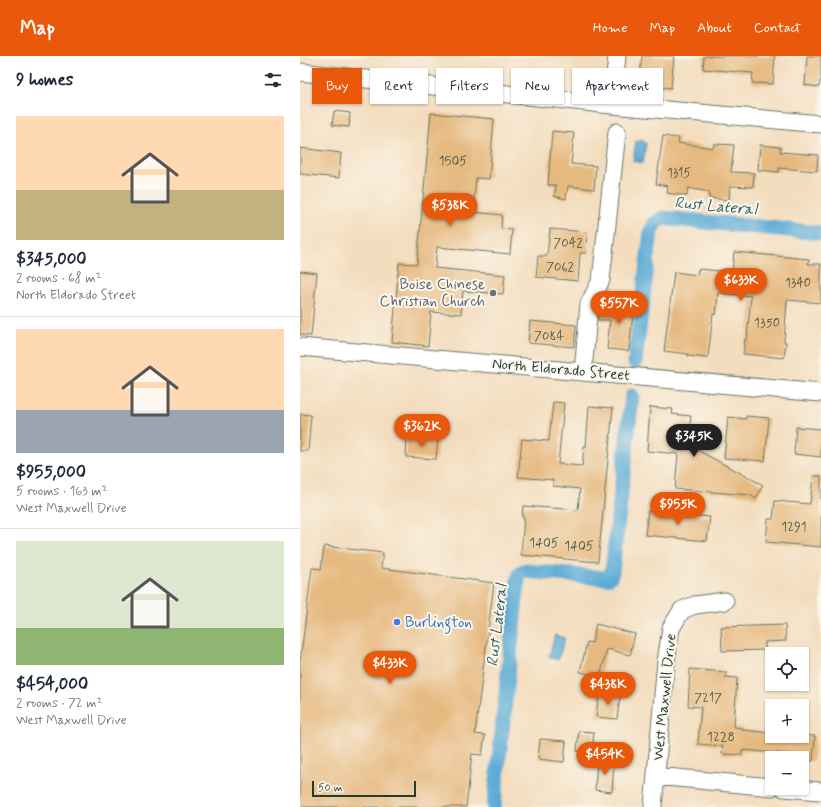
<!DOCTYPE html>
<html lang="en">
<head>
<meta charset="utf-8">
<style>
	body { margin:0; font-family:Mynerve,sans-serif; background:#f6f6f7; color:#1f2937; height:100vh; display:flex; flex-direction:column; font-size:15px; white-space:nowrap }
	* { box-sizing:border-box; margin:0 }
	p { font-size:13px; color:#747a83 }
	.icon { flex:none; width:22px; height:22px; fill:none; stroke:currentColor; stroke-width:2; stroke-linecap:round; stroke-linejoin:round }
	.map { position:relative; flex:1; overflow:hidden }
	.side { display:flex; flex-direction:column; background:#fff; width:300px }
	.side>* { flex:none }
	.banner { position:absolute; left:12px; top:12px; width:380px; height:36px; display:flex; gap:8px }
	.controls { position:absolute; left:465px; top:591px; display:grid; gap:8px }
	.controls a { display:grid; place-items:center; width:44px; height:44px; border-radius:0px; background:#fff; box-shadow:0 1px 3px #0004; font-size:20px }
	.scale { position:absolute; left:12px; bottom:10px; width:104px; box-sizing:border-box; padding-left:4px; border:2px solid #1f3d34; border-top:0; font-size:11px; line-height:14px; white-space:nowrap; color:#1f3d34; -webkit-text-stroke:3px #fbf7ec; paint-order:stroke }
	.price { position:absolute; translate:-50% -34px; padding:0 9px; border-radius:14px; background:#ea580c; color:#fff; font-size:13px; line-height:26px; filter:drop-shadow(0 1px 2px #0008) }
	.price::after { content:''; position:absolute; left:50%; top:24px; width:12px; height:9px; margin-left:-6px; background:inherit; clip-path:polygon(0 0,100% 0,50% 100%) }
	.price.current { background:#222; color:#fff }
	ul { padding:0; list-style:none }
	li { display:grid; align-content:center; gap:8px; height:212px; padding:0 16px }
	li+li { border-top:1px solid #e0e1e3 }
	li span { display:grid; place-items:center; height:124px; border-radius:0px; color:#555 }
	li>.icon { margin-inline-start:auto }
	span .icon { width:72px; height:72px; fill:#fffc; stroke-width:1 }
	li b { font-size:17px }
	h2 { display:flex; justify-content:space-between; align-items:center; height:48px; padding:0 16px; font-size:17px }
	.tag { padding:0 14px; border-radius:0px; background:#fff; box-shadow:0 1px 3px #0004; font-size:14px; line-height:36px }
	.tag.current { background:#ea580c; color:#fff }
	header { display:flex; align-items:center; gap:24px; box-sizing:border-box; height:56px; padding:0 20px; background:#ea580c; color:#fff }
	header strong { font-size:19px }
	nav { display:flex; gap:22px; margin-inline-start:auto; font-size:14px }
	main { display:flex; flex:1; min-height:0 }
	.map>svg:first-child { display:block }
	.water { fill:#5baad5; stroke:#3d7484 }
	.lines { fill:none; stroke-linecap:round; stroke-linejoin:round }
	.canal { stroke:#5baad5; stroke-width:15 }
	.building { fill:#e6b980 }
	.minor-casing { stroke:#697564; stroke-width:19 }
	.minor { stroke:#fff; stroke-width:17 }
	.worship-dot { fill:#6b7280; stroke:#fbf7ec; stroke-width:1.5 }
	.shop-dot { fill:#3f7fe0; stroke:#fbf7ec; stroke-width:1.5 }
	.labels { text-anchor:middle; stroke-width:4; stroke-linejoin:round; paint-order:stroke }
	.number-label { font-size:13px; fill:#515c47 }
	.worship-label { font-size:15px; fill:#5b616d; stroke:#fbf7ec; text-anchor:end }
	.street-label { font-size:15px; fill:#1f3d34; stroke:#fbf7ec }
	.shop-label { font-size:15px; fill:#366cbe; stroke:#fbf7ec; text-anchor:start }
	.water-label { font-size:16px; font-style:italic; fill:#315e64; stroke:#fbf7ec }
</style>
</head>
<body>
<header>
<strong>Map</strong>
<nav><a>Home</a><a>Map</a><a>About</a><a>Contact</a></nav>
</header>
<main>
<section class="side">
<h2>9 homes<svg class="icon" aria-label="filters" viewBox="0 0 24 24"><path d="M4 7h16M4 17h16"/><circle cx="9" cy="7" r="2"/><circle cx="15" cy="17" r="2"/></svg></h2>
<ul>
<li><span style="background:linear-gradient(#ffd9b3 60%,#c2b280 0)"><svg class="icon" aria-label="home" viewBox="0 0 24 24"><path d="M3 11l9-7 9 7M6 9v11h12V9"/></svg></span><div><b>$345,000</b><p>2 rooms · 68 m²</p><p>North Eldorado Street</p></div></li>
<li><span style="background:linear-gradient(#ffd9b3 65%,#9aa5b1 0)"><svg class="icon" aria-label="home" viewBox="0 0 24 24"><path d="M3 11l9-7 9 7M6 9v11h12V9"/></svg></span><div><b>$955,000</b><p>5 rooms · 163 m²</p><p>West Maxwell Drive</p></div></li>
<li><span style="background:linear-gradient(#dfe7d0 70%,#8fb573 0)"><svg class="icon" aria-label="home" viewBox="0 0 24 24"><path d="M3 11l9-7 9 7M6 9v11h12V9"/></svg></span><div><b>$454,000</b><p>2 rooms · 72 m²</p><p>West Maxwell Drive</p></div></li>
</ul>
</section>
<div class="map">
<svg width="521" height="751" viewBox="0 0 521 751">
	<rect width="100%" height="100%" fill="#fbf7ec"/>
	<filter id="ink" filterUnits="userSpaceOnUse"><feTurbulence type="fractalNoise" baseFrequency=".025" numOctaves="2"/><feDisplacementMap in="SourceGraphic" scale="8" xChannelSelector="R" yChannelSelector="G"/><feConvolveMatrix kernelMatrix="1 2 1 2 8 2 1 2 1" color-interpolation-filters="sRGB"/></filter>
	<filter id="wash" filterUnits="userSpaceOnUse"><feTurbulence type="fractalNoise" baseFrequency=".012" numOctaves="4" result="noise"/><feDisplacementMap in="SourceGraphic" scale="16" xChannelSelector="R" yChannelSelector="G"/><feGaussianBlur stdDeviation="0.9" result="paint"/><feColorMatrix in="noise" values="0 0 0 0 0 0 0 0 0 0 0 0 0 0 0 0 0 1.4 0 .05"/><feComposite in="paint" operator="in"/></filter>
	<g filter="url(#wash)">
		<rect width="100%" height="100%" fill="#f3ddbe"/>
		<path class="water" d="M 339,84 L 343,84 L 343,86 L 346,87 L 343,107 L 333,105 L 336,85 L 338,86 Z
			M 255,579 L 265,582 L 258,604 L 249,601 Z"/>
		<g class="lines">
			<path class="canal" d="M 335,306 L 351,175 L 355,167 L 363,162 L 521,177
				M 194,751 L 218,523 L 220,518 L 225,515 L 304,522 L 310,521 L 312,516 L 332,340"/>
		</g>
		<g id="blocks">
			<path class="building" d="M 342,0 L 374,0 L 371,32 L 339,29 Z
				M 404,0 L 475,0 L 473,28 L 452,27 L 453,17 L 403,13 Z
				M 507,0 L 521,0 L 521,25 L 520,25 L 519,31 L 505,29 Z
				M 34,55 L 50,57 L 49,71 L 32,69 Z
				M 131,57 L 194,63 L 189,123 L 176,122 L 173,156 L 202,159 L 201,173 L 212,174 L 210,198 L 137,191 L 135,212 L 205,219 L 203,238 L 163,235 L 161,258 L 131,256 L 128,290 L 92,286 L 99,207 L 117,208 Z
				M 252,75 L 274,77 L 271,108 L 296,110 L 294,133 L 268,130 L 266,143 L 254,140 L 256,129 L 248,129 Z
				M 363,80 L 379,82 L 378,87 L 413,92 L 414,88 L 434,89 L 431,116 L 454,117 L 453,131 L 430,130 L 429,144 L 409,142 L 409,136 L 388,132 L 387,140 L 367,137 L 368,130 L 356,128 Z
				M 460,89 L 481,91 L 480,96 L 518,99 L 517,115 L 479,112 L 479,116 L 458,114 Z
				M 0,92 L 41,97 L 39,122 L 0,118 Z
				M 250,173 L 287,176 L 286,197 L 280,197 L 278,225 L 236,221 L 238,200 L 247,200 Z
				M 434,196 L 509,203 L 508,208 L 521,208 L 521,247 L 487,244 L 484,286 L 486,286 L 484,302 L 443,298 L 445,283 L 447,283 L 451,240 L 418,237 L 416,259 L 413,258 L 408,302 L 388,300 L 388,298 L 364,295 L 374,216 L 397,219 L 398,213 L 432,216 Z
				M 0,215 L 17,217 L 11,280 L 0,279 Z
				M 312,246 L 334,248 L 329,295 L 307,293 L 310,264 L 298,264 L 299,252 L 311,252 Z
				M 230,265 L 276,269 L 274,291 L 228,287 Z
				M 253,346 L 264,347 L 258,408 L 282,410 L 284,390 L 286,391 L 289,350 L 313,352 L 298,506 L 221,499 L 224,461 L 222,461 L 223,450 L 278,454 L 280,433 L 253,430 L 253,424 L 218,421 L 222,383 L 249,385 Z
				M 350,351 L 373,353 L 372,358 L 391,360 L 388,393 L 397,394 L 463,429 L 456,443 L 450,439 L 375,433 L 378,398 L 347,395 Z
				M 0,358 L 11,359 L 8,395 L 0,395 Z
				M 446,360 L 469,362 L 465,405 L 424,402 L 428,361 L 446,363 Z
				M 496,371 L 521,373 L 521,401 L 494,398 Z
				M 107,380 L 138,383 L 136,403 L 106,401 Z
				M 513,420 L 521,420 L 521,491 L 466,486 L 468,463 L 473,463 L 475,445 L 510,448 Z
				M 348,455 L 410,461 L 407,485 L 345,479 Z
				M 24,490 L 83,497 L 81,512 L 194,527 L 175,678 L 185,679 L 182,699 L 172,698 L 166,751 L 0,751 L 0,606 L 12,512 L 21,513 Z
				M 296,568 L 335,578 L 330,599 L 307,593 L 300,621 L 280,616 L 287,586 L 292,587 Z
				M 485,569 L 486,585 L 465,586 L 465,594 L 422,595 L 421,571 Z
				M 390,613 L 426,616 L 425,621 L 437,622 L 434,671 L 443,672 L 443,674 L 472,677 L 472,680 L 502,679 L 515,680 L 513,705 L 502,704 L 502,702 L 489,702 L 489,698 L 442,694 L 441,699 L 422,698 L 423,690 L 398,688 L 401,651 L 388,650 Z
				M 299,638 L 320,640 L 317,663 L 296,661 Z
				M 279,675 L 294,676 L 292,696 L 277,695 Z
				M 240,683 L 266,685 L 264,706 L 238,703 Z
				M 297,705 L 314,706 L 312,736 L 295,734 Z"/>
		</g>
	</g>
	<g filter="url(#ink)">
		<use href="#blocks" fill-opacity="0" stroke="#697564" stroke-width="1"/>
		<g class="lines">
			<g class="minor-casing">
				<path id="minor" d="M 0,16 L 312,49 L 521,68
					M 312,49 L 317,0
					M 0,291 L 521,337
					M 283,316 L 289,248 L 301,224 L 317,76
					M 356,720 L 472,731
					M 484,732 L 521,735
					M 353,751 L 366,606 L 371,572 L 382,554 L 395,549 L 425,545"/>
			</g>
			<use href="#minor" class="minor"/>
		</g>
	</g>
	<circle class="worship-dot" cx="193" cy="237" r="4"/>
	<circle class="shop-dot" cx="97" cy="566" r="4"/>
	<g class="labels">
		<g class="number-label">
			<text x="153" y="109">1505</text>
			<text x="379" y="121">1315</text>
			<text x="268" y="191">7042</text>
			<text x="260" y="215">7062</text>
			<text x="498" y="231">1340</text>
			<text x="467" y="271">1350</text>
			<text x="249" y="284">7084</text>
			<text x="494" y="475">1291</text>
			<text x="244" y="491">1405</text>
			<text x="279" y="494">1405</text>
			<text x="408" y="646">7217</text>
			<text x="421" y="685">1228</text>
		</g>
		<g class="worship-label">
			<text x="185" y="233">Boise Chinese<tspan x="185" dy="17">Christian Church</tspan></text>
		</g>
		<g class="street-label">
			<text transform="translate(261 313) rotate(5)" y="5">North Eldorado Street</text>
			<text transform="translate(364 641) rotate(-84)" y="5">West Maxwell Drive</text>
		</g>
		<g class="shop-label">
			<text x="105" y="571">Burlington</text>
		</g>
		<g class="water-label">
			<text transform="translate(416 149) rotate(5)" y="6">Rust Lateral</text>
			<text transform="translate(196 569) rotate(-83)" y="6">Rust Lateral</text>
		</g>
	</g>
</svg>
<div class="controls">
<a><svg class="icon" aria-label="locate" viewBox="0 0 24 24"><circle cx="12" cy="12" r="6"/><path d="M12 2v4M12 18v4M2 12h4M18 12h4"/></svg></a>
<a>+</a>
<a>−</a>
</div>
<div class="scale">50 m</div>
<b class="price" style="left:150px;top:171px">$538K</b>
<b class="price" style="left:441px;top:246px">$633K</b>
<b class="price" style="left:319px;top:269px">$557K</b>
<b class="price" style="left:122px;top:392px">$362K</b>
<b class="price current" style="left:394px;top:402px">$345K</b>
<b class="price" style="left:378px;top:470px">$955K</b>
<b class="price" style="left:90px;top:629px">$433K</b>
<b class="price" style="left:308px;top:650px">$438K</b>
<b class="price" style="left:305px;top:720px">$454K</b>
<div class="banner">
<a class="tag current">Buy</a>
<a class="tag">Rent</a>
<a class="tag">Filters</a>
<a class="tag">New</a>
<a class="tag">Apartment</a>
</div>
</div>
</main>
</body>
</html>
